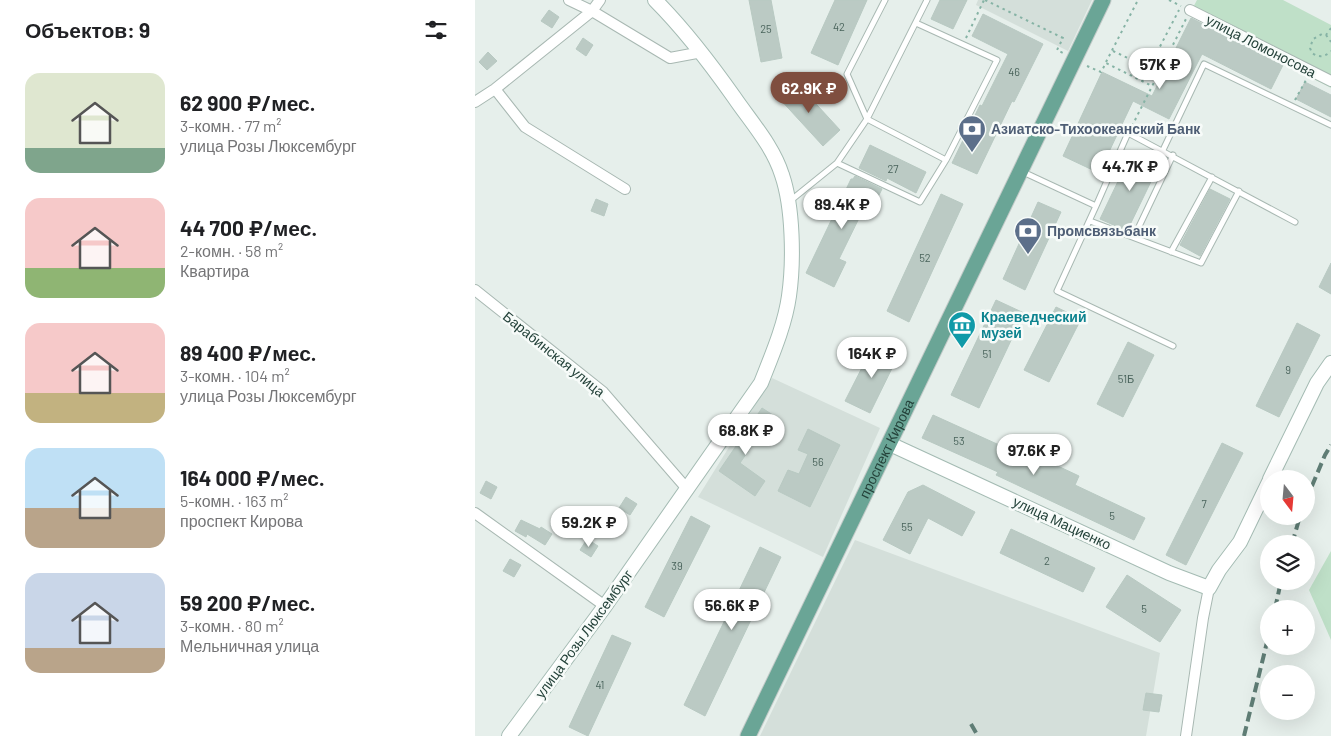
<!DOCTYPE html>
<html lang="ru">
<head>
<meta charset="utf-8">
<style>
	body { margin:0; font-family:Barlow,sans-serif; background:#f6f6f6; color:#202124; height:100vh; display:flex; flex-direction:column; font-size:19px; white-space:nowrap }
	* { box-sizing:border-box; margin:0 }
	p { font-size:16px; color:#757577 }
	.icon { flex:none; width:28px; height:28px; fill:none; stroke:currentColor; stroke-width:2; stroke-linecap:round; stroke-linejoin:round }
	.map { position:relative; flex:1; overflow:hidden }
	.sheet { display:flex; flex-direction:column; background:#fff; width:475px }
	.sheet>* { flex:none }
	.needle { width:32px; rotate:164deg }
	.fabs { position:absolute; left:785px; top:470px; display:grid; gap:10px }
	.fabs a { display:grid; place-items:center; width:55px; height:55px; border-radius:50%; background:#fff; box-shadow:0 5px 20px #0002; font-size:25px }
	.price { position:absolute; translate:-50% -42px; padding:0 11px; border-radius:18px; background:#fff; color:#222; font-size:16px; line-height:32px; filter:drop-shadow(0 1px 2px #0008) }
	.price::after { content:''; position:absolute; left:50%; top:30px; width:15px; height:11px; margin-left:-8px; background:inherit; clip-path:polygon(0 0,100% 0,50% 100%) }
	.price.current { background:#7f4e3f; color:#fff }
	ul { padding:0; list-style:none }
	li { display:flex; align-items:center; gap:15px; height:125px; padding:0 25px }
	li span { display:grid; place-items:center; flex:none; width:140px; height:100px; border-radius:15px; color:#555 }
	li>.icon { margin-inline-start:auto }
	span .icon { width:60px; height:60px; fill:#fffc; stroke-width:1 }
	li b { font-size:21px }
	h2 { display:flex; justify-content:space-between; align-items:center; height:60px; padding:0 25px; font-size:21px }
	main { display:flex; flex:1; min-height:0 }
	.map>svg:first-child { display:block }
	.built { fill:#d4dfda }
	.green { fill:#bfe0c8 }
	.building { fill:#bbcac4; stroke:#b8c9c2 }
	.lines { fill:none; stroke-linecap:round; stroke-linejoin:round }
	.lane-casing { stroke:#a8b8b2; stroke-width:7 }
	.street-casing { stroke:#a8b8b2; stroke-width:12 }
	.secondary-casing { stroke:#a4bbb3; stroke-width:16 }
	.primary-casing { stroke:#c2cac8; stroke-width:17 }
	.path { stroke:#86b3a5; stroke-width:2; stroke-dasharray:2.5 4; stroke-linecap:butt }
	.lane { stroke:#fff; stroke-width:5 }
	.street { stroke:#fff; stroke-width:10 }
	.secondary { stroke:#fff; stroke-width:14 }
	.primary { stroke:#6aa596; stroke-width:15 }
	.rail { stroke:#5f7d75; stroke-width:4; stroke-dasharray:10 5; stroke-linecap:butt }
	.labels { text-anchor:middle; stroke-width:5; stroke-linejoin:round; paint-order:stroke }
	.number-label { font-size:11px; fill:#4a645c }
	.street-label { font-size:14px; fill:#24423a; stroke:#f7fbf9 }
	.service-label { font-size:14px; font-weight:bold; fill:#4e5e75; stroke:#f7fbf9; text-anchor:start }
	.culture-label { font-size:14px; font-weight:bold; fill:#0d838f; stroke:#f7fbf9; text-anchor:start }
</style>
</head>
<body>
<main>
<section class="sheet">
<h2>Объектов: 9<svg class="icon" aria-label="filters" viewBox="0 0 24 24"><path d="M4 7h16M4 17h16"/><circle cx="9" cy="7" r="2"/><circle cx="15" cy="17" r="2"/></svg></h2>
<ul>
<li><span style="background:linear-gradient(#dfe7d0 75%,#7fa58c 0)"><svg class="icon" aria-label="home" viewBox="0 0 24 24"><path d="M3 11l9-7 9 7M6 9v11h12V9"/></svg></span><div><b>62 900 ₽/мес.</b><p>3-комн. · 77 m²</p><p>улица Розы Люксембург</p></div></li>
<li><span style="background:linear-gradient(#f6c9c9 70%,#8fb573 0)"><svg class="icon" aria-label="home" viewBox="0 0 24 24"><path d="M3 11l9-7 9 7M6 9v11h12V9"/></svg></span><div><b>44 700 ₽/мес.</b><p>2-комн. · 58 m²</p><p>Квартира</p></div></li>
<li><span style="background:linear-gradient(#f6c9c9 70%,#c2b280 0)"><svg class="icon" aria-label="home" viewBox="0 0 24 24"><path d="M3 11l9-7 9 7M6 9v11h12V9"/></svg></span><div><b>89 400 ₽/мес.</b><p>3-комн. · 104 m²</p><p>улица Розы Люксембург</p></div></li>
<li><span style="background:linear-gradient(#bfe0f5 60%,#b9a48a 0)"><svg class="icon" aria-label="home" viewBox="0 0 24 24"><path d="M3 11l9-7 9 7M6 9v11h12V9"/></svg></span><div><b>164 000 ₽/мес.</b><p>5-комн. · 163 m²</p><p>проспект Кирова</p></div></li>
<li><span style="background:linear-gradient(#c9d6e8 75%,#b9a48a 0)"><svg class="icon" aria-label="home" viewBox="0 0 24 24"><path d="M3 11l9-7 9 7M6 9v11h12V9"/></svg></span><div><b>59 200 ₽/мес.</b><p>3-комн. · 80 m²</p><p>Мельничная улица</p></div></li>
</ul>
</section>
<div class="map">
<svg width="856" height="736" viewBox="0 0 856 736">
	<rect width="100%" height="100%" fill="#e6efeb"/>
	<path class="built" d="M 503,0 L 617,0 L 593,51 L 501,5 Z
		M 297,378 L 405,428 L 348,557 L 223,497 Z
		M 380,540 L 685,653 L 671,736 L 285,736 Z"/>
	<path class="green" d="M 722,0 L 808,0 L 856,25 L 856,88 L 714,15 Z
		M 856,551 L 856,640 L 834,590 Z"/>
	<path class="building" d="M 274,0 L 296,0 L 307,58 L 286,62 Z
		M 360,0 L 392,0 L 363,65 L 336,53 Z
		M 465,0 L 492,0 L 478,29 L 456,19 Z
		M 74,10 L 84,17 L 77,28 L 66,21 Z
		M 508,14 L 568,44 L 539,102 L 537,101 L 502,174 L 477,163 L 505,105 L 507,106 L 533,54 L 497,36 Z
		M 716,18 L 808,65 L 796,89 L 727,54 L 694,119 L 658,101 L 624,173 L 588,156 L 627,72 L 677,96 Z
		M 108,38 L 118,45 L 111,56 L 101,49 Z
		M 13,52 L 22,61 L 12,70 L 4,62 Z
		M 320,81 L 365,130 L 348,146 L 303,97 Z
		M 830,82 L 856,95 L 856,117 L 821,99 Z
		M 395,145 L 451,172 L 441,193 L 412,178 L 411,181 L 384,168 Z
		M 657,152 L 684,165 L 652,231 L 625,219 Z
		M 380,176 L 407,189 L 396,211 L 389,208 L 364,259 L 371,262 L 359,287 L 331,273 L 376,179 L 378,179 Z
		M 735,189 L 755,199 L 725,256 L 705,245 Z
		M 466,194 L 488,204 L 434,322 L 412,311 Z
		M 121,199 L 133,204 L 129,216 L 116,211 Z
		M 563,202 L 586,212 L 550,290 L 528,279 Z
		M 856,263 L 856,294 L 844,287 Z
		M 521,300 L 549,313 L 504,408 L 476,395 Z
		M 581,307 L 606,319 L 574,382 L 549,370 Z
		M 822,323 L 845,335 L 804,417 L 781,406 Z
		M 653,342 L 679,355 L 648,417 L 622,404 Z
		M 399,344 L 423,356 L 395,413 L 370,401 Z
		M 287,408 L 298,415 L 265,463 L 290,481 L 280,496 L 244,471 Z
		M 458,415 L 533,449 L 536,444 L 604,476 L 600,485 L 670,518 L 659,540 L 521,475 L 523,472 L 447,438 Z
		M 333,429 L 365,445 L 335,507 L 303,491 L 313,470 L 324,474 L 333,454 L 323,450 Z
		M 747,443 L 768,453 L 711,565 L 691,555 Z
		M 11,481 L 22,487 L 16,499 L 5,493 Z
		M 448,485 L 500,512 L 487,536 L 453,518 L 435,554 L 408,540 L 433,492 Z
		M 151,497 L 162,504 L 155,515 L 144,508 Z
		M 216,516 L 235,526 L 189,617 L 170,607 Z
		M 46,520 L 65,529 L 66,527 L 77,534 L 70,545 L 52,534 L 51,537 L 40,531 Z
		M 536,529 L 620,568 L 608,592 L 525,553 Z
		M 112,539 L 123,546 L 116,557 L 105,550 Z
		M 285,547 L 306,557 L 230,716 L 209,705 Z
		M 35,559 L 46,565 L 39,577 L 28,571 Z
		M 652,575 L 706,610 L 685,642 L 631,607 Z
		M 137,635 L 156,643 L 113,736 L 94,727 Z
		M 671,693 L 687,695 L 684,712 L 668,710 Z"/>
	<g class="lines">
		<g class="lane-casing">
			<path id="lane" d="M 441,23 L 522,60 L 471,160
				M 688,150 L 729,64 L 856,125
				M 362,163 L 445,202 L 471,160 L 392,119 L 372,74 L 410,0
				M 548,172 L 621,206 L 653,133 L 820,222
				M 315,201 L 362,163 L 392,119 L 452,0
				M 621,206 L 582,291 L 698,346
				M 615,221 L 726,263 L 764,191
				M 659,237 L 698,155
				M 696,252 L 737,177"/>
		</g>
		<g class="street-casing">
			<path id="street" d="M 94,0 L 117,11 L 195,58 L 227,52
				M 715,10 L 856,81
				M 20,89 L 50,127 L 150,189
				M 0,102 L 20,89 L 117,11 L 125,0
				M 0,290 L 128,392 L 213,490
				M 0,513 L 130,606
				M 711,736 L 728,618 L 734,588"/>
		</g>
		<g class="secondary-casing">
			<path id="secondary" d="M 415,444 L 694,573 L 734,588 L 744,570 L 765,542 L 794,482
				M 795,479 L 842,383 L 856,363
				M 34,736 L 130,606 L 286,383 C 297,355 310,325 314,296 C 319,261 318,207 307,175 C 298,146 276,122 259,97 C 235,63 210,30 180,0"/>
		</g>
		<g class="primary-casing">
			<g id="primary">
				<path id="s1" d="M 273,736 L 628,0"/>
			</g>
		</g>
		<path class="path" d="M 510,0 L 588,38 L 582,50 L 588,53
			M 694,0 L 706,6
			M 856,28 L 851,35 L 847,34 L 838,39 L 835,48 L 837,53 C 844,58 850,57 856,51
			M 851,35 L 856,42
			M 491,38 L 509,0
			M 638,51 L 674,68
			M 631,62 L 663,0
			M 612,66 L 626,72 L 631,63 L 677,86
			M 667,81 L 704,10
			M 820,100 L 831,80
			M 657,126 L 711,19"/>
		<use href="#lane" class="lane"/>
		<use href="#street" class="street"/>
		<use href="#secondary" class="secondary"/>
		<use href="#primary" class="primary"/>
		<path class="rail" d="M 831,500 L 850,455 L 856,445
			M 817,544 L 825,516
			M 800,609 L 806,581
			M 496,724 L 503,736
			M 769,736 L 794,634"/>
	</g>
	<defs>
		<g id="bank-pin" transform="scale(1.4375)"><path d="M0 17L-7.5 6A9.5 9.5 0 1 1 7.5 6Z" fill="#5c6f8a" stroke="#f7fbf9"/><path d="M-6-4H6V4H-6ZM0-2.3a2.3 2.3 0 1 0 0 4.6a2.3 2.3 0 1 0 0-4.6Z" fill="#fff"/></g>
		<g id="museum-pin" transform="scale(1.4375)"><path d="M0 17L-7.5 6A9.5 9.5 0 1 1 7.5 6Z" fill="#0f9aa8" stroke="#f7fbf9"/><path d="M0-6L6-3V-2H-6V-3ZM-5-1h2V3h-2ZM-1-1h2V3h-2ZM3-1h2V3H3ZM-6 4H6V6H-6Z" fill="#fff"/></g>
	</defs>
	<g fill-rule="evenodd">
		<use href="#bank-pin" x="497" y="129"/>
		<use href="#bank-pin" x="553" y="231"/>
		<use href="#museum-pin" x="487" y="325"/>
	</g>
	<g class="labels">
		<g class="number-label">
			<text x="364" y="31">42</text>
			<text x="291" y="33">25</text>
			<text x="539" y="76">46</text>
			<text x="418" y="173">27</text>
			<text x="450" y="262">52</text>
			<text x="512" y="358">51</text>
			<text x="813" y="374">9</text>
			<text x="651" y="383">51Б</text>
			<text x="484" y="445">53</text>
			<text x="343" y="466">56</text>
			<text x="729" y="508">7</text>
			<text x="637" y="520">5</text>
			<text x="432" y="531">55</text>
			<text x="572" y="565">2</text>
			<text x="202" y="570">39</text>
			<text x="669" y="613">5</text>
			<text x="125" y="689">41</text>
		</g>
		<g class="street-label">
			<text transform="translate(786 46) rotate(27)" y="5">улица Ломоносова</text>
			<text transform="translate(79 354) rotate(39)" y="5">Барабинская улица</text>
			<text dy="5" stroke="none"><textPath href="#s1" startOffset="319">проспект Кирова</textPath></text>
			<text transform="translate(587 523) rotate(25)" y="5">улица Мациенко</text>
			<text transform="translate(109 634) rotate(-54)" y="5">улица Розы Люксембург</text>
		</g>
		<g class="service-label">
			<text x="516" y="134">Азиатско-Тихоокеанский Банк</text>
			<text x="572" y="236">Промсвязьбанк</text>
		</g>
		<g class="culture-label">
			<text x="506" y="322">Краеведческий<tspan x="506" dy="16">музей</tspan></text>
		</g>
	</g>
</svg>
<div class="fabs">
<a><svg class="needle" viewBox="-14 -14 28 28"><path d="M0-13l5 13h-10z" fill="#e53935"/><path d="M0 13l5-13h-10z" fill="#757577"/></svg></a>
<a><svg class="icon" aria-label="layers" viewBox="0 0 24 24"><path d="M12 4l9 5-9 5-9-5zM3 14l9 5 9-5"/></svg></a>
<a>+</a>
<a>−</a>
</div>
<b class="price" style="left:685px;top:90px">57K ₽</b>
<b class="price current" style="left:334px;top:114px">62.9K ₽</b>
<b class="price" style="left:655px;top:192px">44.7K ₽</b>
<b class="price" style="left:367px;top:230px">89.4K ₽</b>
<b class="price" style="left:397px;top:379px">164K ₽</b>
<b class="price" style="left:271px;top:456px">68.8K ₽</b>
<b class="price" style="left:559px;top:476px">97.6K ₽</b>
<b class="price" style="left:114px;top:548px">59.2K ₽</b>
<b class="price" style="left:257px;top:631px">56.6K ₽</b>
</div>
</main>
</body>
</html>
